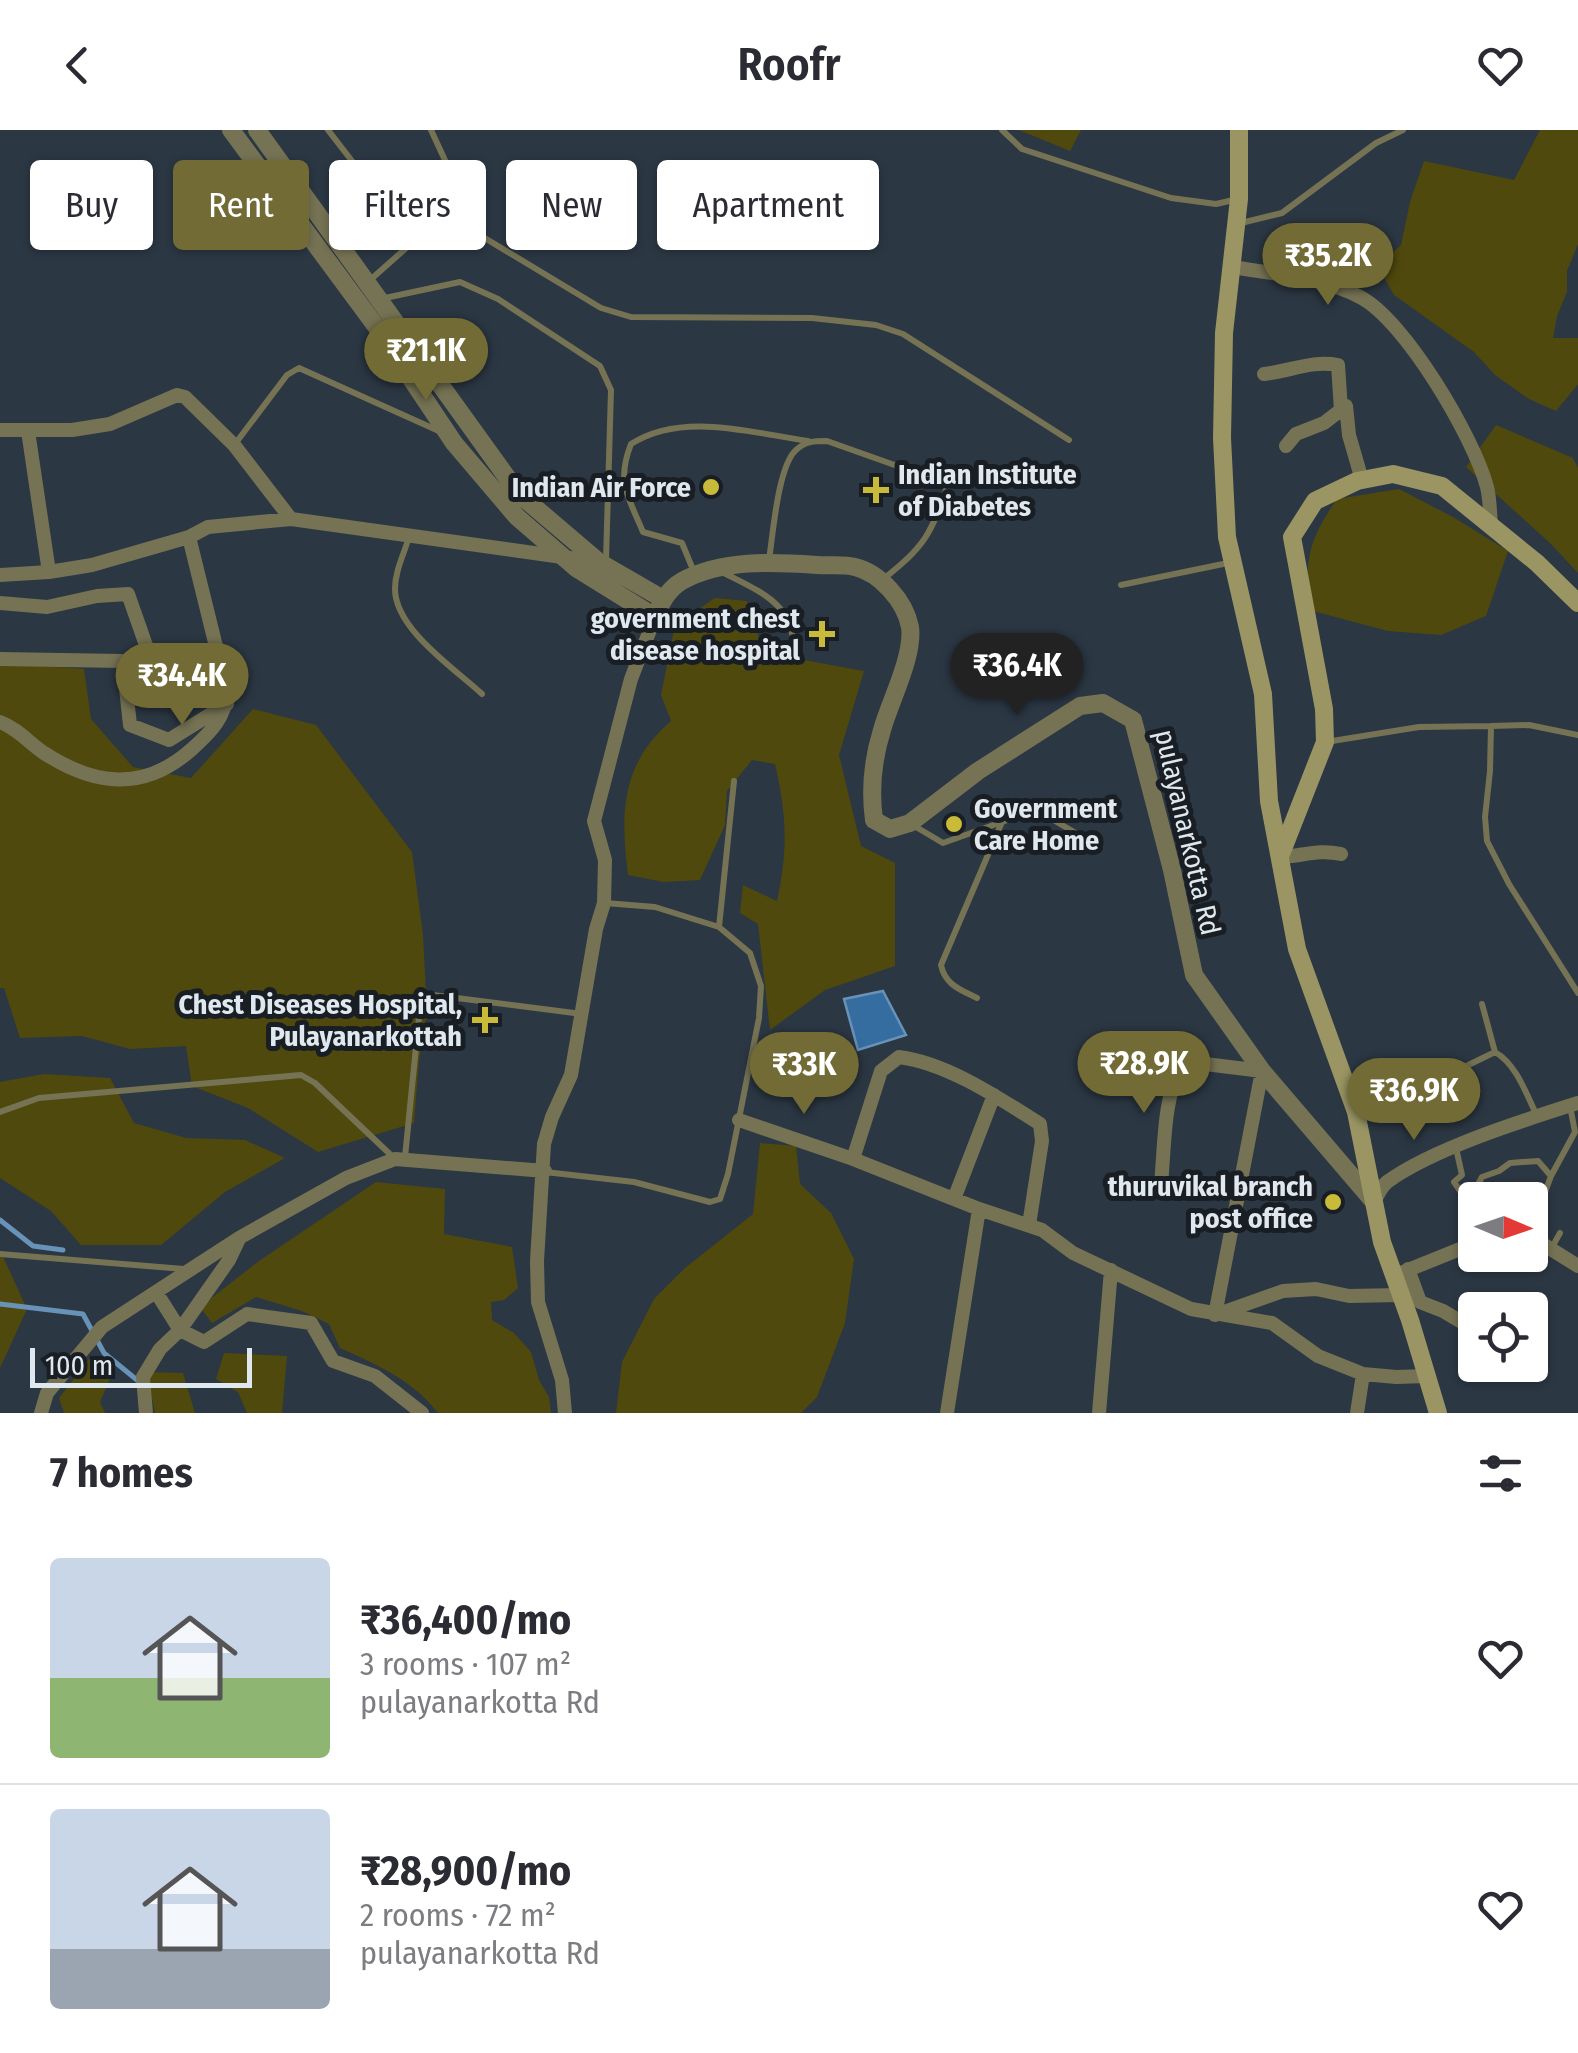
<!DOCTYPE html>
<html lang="en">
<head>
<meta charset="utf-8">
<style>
	body { margin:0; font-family:"Fira Sans Condensed",sans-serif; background:#f7f7f7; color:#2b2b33; height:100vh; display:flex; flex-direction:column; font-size:38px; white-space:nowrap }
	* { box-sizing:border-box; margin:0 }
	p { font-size:32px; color:#7c7c81 }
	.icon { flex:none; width:55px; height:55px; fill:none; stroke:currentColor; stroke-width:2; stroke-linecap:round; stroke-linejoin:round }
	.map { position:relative; height:1283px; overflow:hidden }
	.side { display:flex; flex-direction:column; background:#fff; flex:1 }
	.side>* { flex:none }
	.hud { position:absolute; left:30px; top:30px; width:1000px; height:90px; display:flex; gap:20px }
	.needle { width:65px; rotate:92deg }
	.tools { position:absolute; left:1458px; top:1052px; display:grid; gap:20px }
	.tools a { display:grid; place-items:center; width:90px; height:90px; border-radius:10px; background:#fff; box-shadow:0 2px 8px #0004; font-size:50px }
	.scale { position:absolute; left:30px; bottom:25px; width:222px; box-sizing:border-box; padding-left:10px; border:5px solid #e0e8ef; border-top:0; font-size:28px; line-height:35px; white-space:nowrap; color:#e0e8ef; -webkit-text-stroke:8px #181e23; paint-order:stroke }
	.price { position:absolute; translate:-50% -85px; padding:0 22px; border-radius:35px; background:#726b36; color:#fff; font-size:32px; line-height:65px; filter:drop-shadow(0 2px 5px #0008) }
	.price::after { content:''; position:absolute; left:50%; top:60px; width:30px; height:22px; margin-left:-15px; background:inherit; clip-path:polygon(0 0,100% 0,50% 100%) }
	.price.current { background:#222; color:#fff }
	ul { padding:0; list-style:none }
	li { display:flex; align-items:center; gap:30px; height:250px; padding:0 50px }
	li+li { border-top:2px solid #e1e1e2 }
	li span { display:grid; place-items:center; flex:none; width:280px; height:200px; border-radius:10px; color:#555 }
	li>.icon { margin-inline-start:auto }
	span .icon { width:120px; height:120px; fill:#fffc; stroke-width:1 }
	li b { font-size:42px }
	h2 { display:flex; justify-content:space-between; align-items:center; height:120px; padding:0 50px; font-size:42px }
	.pill { padding:0 35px; border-radius:10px; background:#fff; box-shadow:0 2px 8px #0004; font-size:35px; line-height:90px }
	.pill.current { background:#726b36; color:#fff }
	header { display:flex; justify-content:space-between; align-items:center; height:130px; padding:0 50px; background:#fff; font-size:45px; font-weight:600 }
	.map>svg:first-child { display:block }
	.green { fill:#50490e }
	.water { fill:#366da1; stroke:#6992b8; stroke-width:2.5 }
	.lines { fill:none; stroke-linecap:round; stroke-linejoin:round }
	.stream { stroke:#6992b8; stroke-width:5 }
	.service { stroke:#767354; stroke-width:6 }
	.minor { stroke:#767354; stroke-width:14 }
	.tertiary { stroke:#767354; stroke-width:18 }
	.secondary { stroke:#9a9563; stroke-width:18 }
	.poi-dot { fill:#c9ba3a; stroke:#181e23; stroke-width:4 }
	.labels { text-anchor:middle; stroke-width:10; stroke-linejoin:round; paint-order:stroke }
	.poi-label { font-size:28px; font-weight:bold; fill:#e0e8ef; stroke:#181e23; text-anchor:end }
	.street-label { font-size:28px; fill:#e0e8ef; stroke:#181e23 }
</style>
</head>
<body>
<header><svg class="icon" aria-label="back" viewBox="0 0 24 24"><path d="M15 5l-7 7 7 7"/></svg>Roofr<svg class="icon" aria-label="heart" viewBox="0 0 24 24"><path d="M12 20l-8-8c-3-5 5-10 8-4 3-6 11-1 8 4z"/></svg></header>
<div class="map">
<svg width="1578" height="1283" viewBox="0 0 1578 1283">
	<rect width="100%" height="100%" fill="#2b3743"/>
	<path class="green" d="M 1019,0 L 1081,0 L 1070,21 Z
		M 1540,0 L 1578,0 L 1578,114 L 1567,141 L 1567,162 L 1557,186 L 1553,208 L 1578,208 L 1578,254 L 1556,281 L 1529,269 L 1495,245 L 1474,222 L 1394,165 L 1383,146 L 1389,126 L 1401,115 L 1410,72 L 1424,31 L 1514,50 Z
		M 1496,295 L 1573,328 L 1578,338 L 1578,443 L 1551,414 L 1466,337 Z
		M 1399,359 L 1453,387 L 1508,421 L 1486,486 L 1441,505 L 1388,501 L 1309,480 C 1305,429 1308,411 1337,369 Z
		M 715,468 L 747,471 L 768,535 L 804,530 L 864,541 L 839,625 L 861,716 L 895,733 L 895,836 L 825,860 L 770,900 L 758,794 L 740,783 L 743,755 L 777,771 C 788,720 787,686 775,634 L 752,630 L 727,661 L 725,695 L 700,750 L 664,752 L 628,745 C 620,683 621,634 671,591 L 661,565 L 675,495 Z
		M 0,533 L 84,539 L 91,589 L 133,637 L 191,648 L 253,579 L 316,595 L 412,722 L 423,805 L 427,881 L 419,931 L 414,993 L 318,1022 L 248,978 L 192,956 L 186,916 L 130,919 L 82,906 L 20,908 L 4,858 L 0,858 Z
		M 44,944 L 110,948 L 134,993 L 186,1008 L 245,1010 L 285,1028 L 225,1062 L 161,1115 L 81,1115 L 51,1081 L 0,1048 L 0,952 Z
		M 760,1013 L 796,1016 L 800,1054 L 831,1083 L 854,1129 L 845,1193 L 817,1267 L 801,1283 L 616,1283 L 622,1232 L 654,1169 L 685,1138 L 753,1084 Z
		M 376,1052 L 445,1059 L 444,1104 L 512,1117 L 518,1158 L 504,1170 L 491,1172 L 492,1190 L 514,1203 L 531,1222 L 539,1250 L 549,1267 L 551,1283 L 438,1283 C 414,1251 376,1234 340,1218 L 329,1194 L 302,1181 L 256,1167 L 212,1193 L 200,1177 L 259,1131 Z
		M 0,1120 L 27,1179 L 0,1238 Z
		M 224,1223 L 287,1226 L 282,1283 L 247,1283 L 238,1262 L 216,1249 Z
		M 89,1229 L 112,1244 L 100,1272 L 105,1283 L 64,1283 L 59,1268 Z
		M 147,1242 L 183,1243 L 195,1283 L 155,1283 Z"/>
	<path class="water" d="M 883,861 L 906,905 L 858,920 L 844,869 Z"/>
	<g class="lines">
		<path class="stream" d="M 0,1090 L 33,1116 L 63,1120
			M 0,1174 L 83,1184 L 104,1223 L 137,1250"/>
		<path class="service" d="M 328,0 L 362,44 L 421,104
			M 431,0 L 450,41 L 446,92
			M 1002,0 L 1022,19 L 1171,68 L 1216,74 L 1238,69
			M 1237,94 L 1282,83 L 1376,13 L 1403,0
			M 369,151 L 431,96 L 446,92 L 463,95 L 601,178 L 631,187 L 812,188 L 876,195 L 903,204 L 1069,310
			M 385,168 L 460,152 L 498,169 L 600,236 L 611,260 L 606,430
			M 235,314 L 287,245 L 299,238 L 441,302
			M 409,407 C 404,424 395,441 395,459 C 395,499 455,539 482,564
			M 769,430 C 773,404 778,336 796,320 C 806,311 814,311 827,311 L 948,354 C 930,406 926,415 882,450
			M 694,442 L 682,413 L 643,402 C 628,366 616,352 631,314 C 682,281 752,303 808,311
			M 722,442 C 760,462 797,474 793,523
			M 1121,455 L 1228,433
			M 1491,596 L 1529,595 L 1578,605
			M 1326,612 L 1419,597 L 1491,596 L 1490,641 L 1485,687 L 1487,711 L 1509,754 L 1578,863
			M 911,694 L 943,713 L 1013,688 L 1037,684 L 1045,685 L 1091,712
			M 719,797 L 734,651
			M 977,868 C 961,860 945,855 941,835 L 1002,692
			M 1482,874 L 1495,922
			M 1357,981 L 1448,945 L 1495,922 C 1516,934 1526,963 1536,984
			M 0,982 L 39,968 L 301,945 L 315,953 L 394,1028
			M 1456,1018 L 1462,1045 L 1454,1052 L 1463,1065 L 1476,1058 L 1482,1047 L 1499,1041 L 1510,1033 L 1538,1031 L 1551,1046 L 1575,1002 L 1570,976
			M 405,1027 L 419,887 L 425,864 L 582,884
			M 545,1042 L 634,1052 L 710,1072 L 720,1069 L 728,1044 L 759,888 L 761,856 L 750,823 L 719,797 L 655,777 L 605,773
			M 1530,1103 L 1551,1046
			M 1551,1119 L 1560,1103
			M 0,1124 L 184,1139"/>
		<path class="minor" d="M 1232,137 C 1273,144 1323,147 1360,167 C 1405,190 1474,308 1487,357 C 1490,369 1490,384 1491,396
			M 1264,244 C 1291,241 1312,230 1338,235 L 1341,280
			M 0,300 L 72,300 L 110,294 L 177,265 L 185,267 L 234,315 L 291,389
			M 28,301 L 49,442
			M 1286,316 L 1296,304 L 1324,293 L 1346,276 L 1349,305 L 1362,350
			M 0,445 L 49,442 L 92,435 L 189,407 L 208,397 L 291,389 L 598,432
			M 0,473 L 47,477 L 97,466 L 128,464 L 148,521
			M 0,529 L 123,531 L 130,595 L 169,610 L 227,574
			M 0,592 C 18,599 28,612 44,623 C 95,656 144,662 192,619 C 211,602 226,587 227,561 L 189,407
			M 1280,727 C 1303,726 1318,719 1341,724
			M 1132,925 L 1262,941 L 1215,1185
			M 739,990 L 853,1029
			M 1161,1054 C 1165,1013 1163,970 1182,932
			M 954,1069 L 994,965
			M 1374,1072 C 1378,1064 1381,1057 1387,1052 C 1432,1019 1524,990 1578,973
			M 1029,1095 L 1042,1011 L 1040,994 C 999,968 947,933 899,927 L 881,941 L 853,1029 L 979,1079 L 1042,1100 L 1073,1123 L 1191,1179 L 1272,1193 L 1318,1226 L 1363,1244 L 1396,1247 L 1427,1246
			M 1530,1106 L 1578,1136
			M 1408,1139 L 1420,1172 L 1443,1181 L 1475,1200
			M 1403,1142 L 1475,1113
			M 156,1162 L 180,1200 L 204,1212 L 247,1184 L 311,1193 L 333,1231 L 375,1246 L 422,1283
			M 1221,1183 L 1283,1161 L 1316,1159 L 1349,1166 L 1401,1165
			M 41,1283 L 47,1263 L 102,1197 L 239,1108 L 346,1048 L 395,1029 L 545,1041
			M 146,1283 L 143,1247 L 160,1219 L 180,1200 L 229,1130 L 239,1109
			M 565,1283 L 562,1250 L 538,1172 L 537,1131 L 544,1014 L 552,987 L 571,945 L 596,799 L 604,773 L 605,730 L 594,691 L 631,549 L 655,487
			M 947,1283 L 979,1079
			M 1099,1283 L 1111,1140
			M 1357,1283 L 1363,1244"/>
		<path class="tertiary" d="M 231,0 L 378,199 L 454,313 L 517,387 L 576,438 L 655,487 C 661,473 668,459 682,451 C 722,429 773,432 817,435 C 829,436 844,434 855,437 C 880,443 905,471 910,497 C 914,526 890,571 882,600 C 873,629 870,661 874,690 L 890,699 L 910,693 L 978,641 L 1080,576 L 1103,573 L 1133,590 L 1172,740 L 1194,845 L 1262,941 L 1374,1072
			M 257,0 L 519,364 L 599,432 L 663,469"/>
		<path class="secondary" d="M 1239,0 L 1239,69 L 1224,203 L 1222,308 L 1227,407 L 1263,564 L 1269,671 L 1297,819 L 1356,982 L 1382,1112 L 1410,1190 L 1438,1283
			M 1281,724 L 1325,612 L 1324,579 L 1292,407 L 1315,371 L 1357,351 L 1393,344 L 1442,356 L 1537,433 L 1578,473"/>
	</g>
	<g class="poi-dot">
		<circle cx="711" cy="357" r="10"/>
		<path d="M871 345h10v10h10v10h-10v10h-10v-10h-10v-10h10z"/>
		<path d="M817 489h10v10h10v10h-10v10h-10v-10h-10v-10h10z"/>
		<circle cx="954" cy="694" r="10"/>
		<path d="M480 875h10v10h10v10h-10v10h-10v-10h-10v-10h10z"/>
		<circle cx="1333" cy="1072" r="10"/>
	</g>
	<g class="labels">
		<g class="poi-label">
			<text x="898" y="354" text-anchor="start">Indian Institute<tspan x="898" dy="32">of Diabetes</tspan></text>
			<text x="691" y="367">Indian Air Force</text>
			<text x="800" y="498">government chest<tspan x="800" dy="32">disease hospital</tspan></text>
			<text x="974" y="688" text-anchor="start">Government<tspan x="974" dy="32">Care Home</tspan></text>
			<text x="462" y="884">Chest Diseases Hospital,<tspan x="462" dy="32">Pulayanarkottah</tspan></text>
			<text x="1313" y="1066">thuruvikal branch<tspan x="1313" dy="32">post office</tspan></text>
		</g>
		<g class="street-label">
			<text transform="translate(1188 702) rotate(77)" y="10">pulayanarkotta Rd</text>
		</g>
	</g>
</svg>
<div class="tools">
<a><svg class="needle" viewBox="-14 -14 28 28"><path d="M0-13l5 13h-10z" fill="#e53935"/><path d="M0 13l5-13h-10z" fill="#7c7c81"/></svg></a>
<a><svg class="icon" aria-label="locate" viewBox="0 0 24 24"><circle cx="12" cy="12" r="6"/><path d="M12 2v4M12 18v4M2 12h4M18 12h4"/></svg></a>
</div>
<div class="scale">100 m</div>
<b class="price" style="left:1328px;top:178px">₹35.2K</b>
<b class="price" style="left:426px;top:273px">₹21.1K</b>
<b class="price current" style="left:1017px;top:588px">₹36.4K</b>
<b class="price" style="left:182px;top:598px">₹34.4K</b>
<b class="price" style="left:1144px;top:986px">₹28.9K</b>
<b class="price" style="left:804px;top:987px">₹33K</b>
<b class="price" style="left:1414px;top:1013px">₹36.9K</b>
<div class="hud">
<a class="pill">Buy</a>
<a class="pill current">Rent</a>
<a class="pill">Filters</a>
<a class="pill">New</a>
<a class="pill">Apartment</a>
</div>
</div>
<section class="side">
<h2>7 homes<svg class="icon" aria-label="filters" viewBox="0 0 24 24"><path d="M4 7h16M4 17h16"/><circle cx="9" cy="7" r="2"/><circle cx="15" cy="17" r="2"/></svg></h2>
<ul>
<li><span style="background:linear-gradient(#c9d6e8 60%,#8fb573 0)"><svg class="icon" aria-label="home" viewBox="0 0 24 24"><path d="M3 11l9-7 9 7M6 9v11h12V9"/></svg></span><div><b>₹36,400/mo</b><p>3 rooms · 107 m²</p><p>pulayanarkotta Rd</p></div><svg class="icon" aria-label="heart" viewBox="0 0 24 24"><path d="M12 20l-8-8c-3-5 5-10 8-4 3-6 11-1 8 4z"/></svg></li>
<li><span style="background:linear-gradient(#c9d6e8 70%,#9aa5b1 0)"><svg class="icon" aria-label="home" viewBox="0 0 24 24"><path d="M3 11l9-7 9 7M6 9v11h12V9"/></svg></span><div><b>₹28,900/mo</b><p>2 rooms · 72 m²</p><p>pulayanarkotta Rd</p></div><svg class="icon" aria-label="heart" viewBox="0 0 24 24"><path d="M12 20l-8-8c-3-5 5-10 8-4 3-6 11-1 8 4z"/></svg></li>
</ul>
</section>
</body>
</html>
